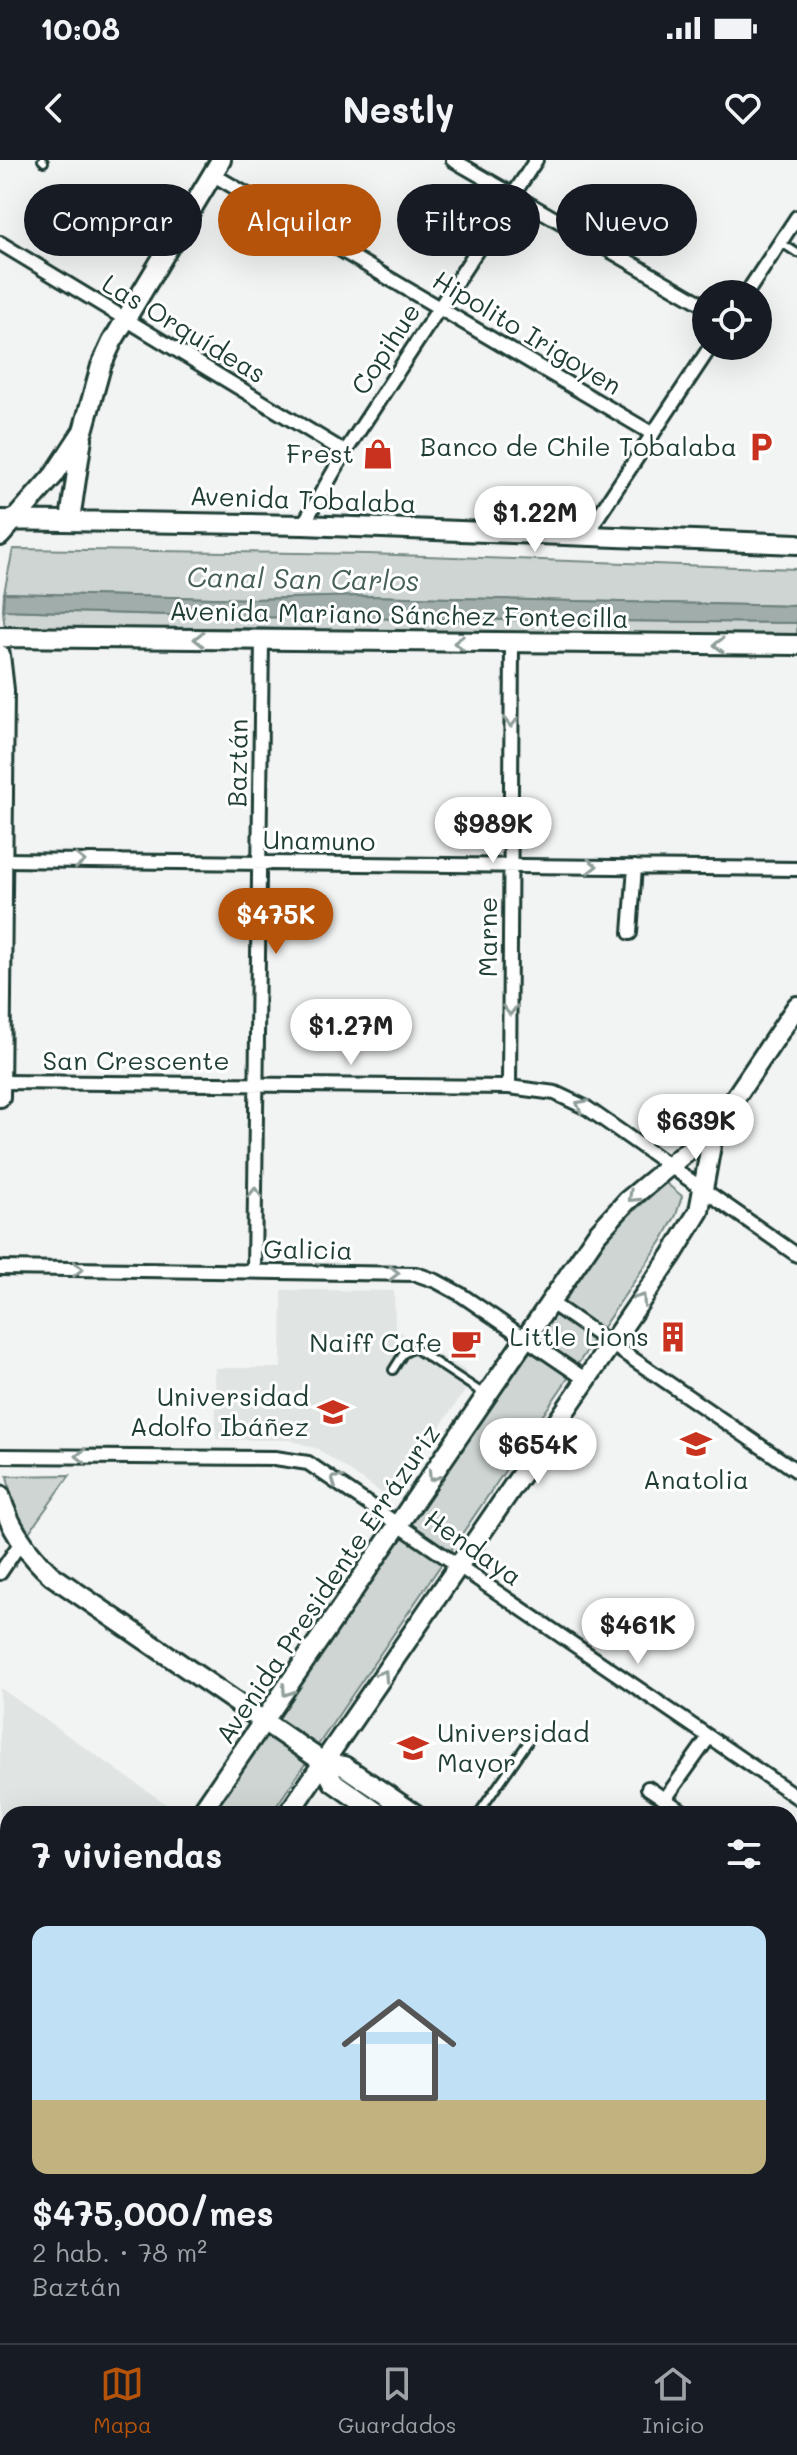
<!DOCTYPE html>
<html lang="es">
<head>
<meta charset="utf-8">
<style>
	body { margin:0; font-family:Mali,sans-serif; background:#242831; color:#f1f3f6; height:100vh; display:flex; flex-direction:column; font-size:30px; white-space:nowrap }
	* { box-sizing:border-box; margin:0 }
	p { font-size:26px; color:#9ea1a6 }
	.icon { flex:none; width:44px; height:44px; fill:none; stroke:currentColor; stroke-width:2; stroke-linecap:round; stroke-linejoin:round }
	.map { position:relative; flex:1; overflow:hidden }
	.panel { position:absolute; left:0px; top:1646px; width:798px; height:538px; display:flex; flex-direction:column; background:#171b24; border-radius:24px 24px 0 0; box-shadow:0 8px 32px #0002 }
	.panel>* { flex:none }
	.top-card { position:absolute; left:24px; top:24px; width:750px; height:72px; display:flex; gap:16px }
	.fabs { position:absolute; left:692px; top:120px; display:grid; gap:16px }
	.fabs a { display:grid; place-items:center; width:80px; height:80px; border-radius:50%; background:#171b24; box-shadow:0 8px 32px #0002; font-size:40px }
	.price { position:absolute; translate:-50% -68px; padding:0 18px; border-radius:28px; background:#fff; color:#222; font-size:26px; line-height:52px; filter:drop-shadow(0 2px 4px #0008) }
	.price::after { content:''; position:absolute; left:50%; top:48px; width:24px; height:18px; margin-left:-12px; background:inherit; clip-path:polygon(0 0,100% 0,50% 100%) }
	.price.current { background:#b45309; color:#fff }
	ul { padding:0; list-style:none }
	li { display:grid; align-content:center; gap:16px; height:424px; padding:0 32px }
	li span { display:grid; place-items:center; height:248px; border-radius:16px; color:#555 }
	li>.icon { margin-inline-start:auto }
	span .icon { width:144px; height:144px; fill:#fffc; stroke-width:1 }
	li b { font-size:34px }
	h2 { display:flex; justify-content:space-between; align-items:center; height:96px; padding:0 32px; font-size:34px }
	.pill { padding:0 28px; border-radius:36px; background:#171b24; box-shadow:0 8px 32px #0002; font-size:28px; line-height:72px }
	.pill.current { background:#b45309; color:#fff }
	.status { display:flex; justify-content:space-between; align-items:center; height:56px; padding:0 40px; background:#171b24; direction:ltr }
	.status svg { height:22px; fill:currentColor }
	header { display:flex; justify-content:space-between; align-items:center; height:104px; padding:0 32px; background:#171b24; font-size:36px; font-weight:700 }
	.tab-bar { display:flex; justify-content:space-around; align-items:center; height:112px; border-top:2px solid #363941; background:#171b24; font-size:22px; color:#9ea1a6 }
	.tab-bar a { display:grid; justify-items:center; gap:4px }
	.tab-bar .current { color:#b45309 }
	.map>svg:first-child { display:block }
	.built { fill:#e0e4e3 }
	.green { fill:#ced5d3; stroke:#768984; stroke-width:2 }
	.water { fill:#a1adaa; stroke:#6d807b; stroke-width:2 }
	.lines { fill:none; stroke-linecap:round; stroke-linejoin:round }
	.lane-casing { stroke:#1f3d34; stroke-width:12 }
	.street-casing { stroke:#1f3d34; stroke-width:18 }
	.secondary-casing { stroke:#1f3d34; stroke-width:24 }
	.lane { stroke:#fff; stroke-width:6 }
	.street { stroke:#fff; stroke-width:12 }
	.secondary { stroke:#fff; stroke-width:18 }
	.oneway { stroke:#8f9e9a }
	.labels { text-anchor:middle; stroke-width:6; stroke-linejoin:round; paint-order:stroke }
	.street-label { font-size:26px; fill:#1f3d34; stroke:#fff }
	.poi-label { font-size:26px; fill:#1f3d34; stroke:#fff; text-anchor:end }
	.water-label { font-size:28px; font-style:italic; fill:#465f57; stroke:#fff }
</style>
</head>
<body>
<div class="status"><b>10:08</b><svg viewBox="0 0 49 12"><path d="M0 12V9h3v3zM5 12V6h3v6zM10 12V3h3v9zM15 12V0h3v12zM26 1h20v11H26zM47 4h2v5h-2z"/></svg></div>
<header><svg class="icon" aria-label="back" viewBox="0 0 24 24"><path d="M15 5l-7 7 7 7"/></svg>Nestly<svg class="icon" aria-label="heart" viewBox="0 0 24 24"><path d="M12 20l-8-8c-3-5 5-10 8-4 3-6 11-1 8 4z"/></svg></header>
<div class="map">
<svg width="797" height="2183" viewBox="0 0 797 2183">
	<rect width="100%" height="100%" fill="#f2f3f3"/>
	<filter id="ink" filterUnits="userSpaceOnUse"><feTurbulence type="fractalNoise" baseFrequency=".0125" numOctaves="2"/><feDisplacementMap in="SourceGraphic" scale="16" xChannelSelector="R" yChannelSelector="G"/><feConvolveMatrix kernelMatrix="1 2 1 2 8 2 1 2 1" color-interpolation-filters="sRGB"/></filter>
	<g filter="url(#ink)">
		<path class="built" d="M 282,1130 L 394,1131 L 395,1169 L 467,1212 L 465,1216 L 472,1221 L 389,1338 L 318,1289 L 290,1280 L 216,1279 L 215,1208 L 281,1208 Z
			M 0,1528 L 173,1649 L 170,1654 L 8,1654 L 8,1891 L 0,1903 Z"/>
		<path class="green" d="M 13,389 L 368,394 L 797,409 L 797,446 L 363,436 L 255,439 L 4,433 Z
			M 3,450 L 236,457 L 797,463 L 797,482 L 245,468 L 5,471 Z
			M 666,1023 L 682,1036 L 676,1055 L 663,1079 L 271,1654 L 210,1654 L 601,1085 L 627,1057 Z
			M 70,1315 L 27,1375 L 16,1356 L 7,1316 Z
			M 8,1948 L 8,2037 L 0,2049 L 0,1960 Z"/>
		<path class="water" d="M 4,433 L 255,439 L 363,436 L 797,446 L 797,463 L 236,457 L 3,450 Z"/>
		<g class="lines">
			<g class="lane-casing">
				<path id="lane" d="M 42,0 L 44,2
					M 780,82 L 797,93
					M 393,1210 L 403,1194 L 414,1188 L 484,1234
					M 478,1654 L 528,1582
					M 790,1801 L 797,1806"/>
			</g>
			<g class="street-casing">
				<path id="street" d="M 453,0 L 706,146
					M 212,14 L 653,274
					M 0,83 L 345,292
					M 746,134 L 797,57
					M 303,365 L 345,292 L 536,0
					M 590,375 L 597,358 L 711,186
					M 2,700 L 797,709
					M 630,773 L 635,707
					M 0,922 L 509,927 L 555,933 L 587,948 L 797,1095
					M 509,927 L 512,484
					M 0,1108 L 416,1114 L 436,1121 L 460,1134 L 585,1219
					M 254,1111 L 262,480
					M 551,1143 L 797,1311
					M 0,1296 L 275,1298 L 308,1303 L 797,1637
					M 0,1413 L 21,1382
					M 648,1628 L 685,1653
					M 665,1639 L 709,1577
					M 790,1752 L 797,1741
					M 744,2176 L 754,2183
					M 160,2183 L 165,2176"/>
			</g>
			<g class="secondary-casing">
				<path id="secondary" d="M 0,360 L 303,365 L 797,384
					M 70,360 L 82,278
					M 0,376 L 54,315 L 83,271 L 101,206 L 112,182 L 221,0
					M 0,477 L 797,485
					M 0,495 L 4,530 L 0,937
					M 0,1335 C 9,1367 26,1392 51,1415 L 323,1602 L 344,1606 L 415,1654
					M 323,1602 L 333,1622 L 379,1654
					M 200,1654 L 597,1074 L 627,1041 L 714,969 L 797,846
					M 288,1654 L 672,1095 L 699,1051 L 714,969
					M 790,1912 L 797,1916
					M 790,1935 L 797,1939
					M 0,1944 L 8,1932
					M 0,1957 L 8,1962
					M 0,2072 L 8,2060
					M 318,2176 L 328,2183
					M 496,2183 L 501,2176"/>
			</g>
			<use href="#lane" class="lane"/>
			<use href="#street" class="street"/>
			<use href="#secondary" class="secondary"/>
		</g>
		<defs><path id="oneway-chevron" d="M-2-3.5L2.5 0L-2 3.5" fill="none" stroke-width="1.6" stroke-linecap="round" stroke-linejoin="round" transform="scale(2)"/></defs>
		<g class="oneway">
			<use href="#oneway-chevron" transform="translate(199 479) rotate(-179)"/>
			<use href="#oneway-chevron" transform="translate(459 483) rotate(-179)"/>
			<use href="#oneway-chevron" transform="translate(719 485) rotate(-180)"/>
			<use href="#oneway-chevron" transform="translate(511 562) rotate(90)"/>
			<use href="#oneway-chevron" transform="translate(80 701) rotate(1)"/>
			<use href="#oneway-chevron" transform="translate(592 706) rotate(1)"/>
			<use href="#oneway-chevron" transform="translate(510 850) rotate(90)"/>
			<use href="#oneway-chevron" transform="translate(581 945) rotate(-151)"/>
			<use href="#oneway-chevron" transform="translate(255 1033) rotate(-89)"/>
			<use href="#oneway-chevron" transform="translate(633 1037) rotate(137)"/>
			<use href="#oneway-chevron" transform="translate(78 1109) rotate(1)"/>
			<use href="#oneway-chevron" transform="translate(394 1113) rotate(1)"/>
			<use href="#oneway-chevron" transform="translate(641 1139) rotate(-55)"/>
			<use href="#oneway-chevron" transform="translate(81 1296) rotate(180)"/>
			<use href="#oneway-chevron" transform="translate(433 1316) rotate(124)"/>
			<use href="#oneway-chevron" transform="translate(336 1320) rotate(-145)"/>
			<use href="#oneway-chevron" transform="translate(383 1515) rotate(-56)"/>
			<use href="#oneway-chevron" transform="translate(287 1531) rotate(124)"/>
		</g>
	</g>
	<defs>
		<g id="parking-bare" transform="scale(2.4)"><path d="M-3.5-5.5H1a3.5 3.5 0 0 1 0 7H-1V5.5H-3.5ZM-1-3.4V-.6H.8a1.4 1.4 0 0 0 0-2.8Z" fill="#c8321e" stroke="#fff" stroke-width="2.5" paint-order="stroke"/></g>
		<g id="shop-bare" transform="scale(2.4)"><path d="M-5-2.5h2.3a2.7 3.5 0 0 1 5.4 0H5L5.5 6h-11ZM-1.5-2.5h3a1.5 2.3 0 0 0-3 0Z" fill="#c8321e" stroke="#fff" stroke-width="2.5" paint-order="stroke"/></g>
		<g id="building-bare" transform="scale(2.4)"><path d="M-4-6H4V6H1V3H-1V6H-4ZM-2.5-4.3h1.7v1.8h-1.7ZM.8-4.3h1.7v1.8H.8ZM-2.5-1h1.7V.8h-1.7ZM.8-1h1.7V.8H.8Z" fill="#c8321e" stroke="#fff" stroke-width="2.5" paint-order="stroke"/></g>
		<g id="cafe-bare" transform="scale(2.4)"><path d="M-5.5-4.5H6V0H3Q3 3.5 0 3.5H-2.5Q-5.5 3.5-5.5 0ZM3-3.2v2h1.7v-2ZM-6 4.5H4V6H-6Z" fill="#c8321e" stroke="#fff" stroke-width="2.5" paint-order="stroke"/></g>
		<g id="university-bare" transform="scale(2.4)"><path d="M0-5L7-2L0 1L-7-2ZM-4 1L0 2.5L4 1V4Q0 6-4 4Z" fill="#c8321e" stroke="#fff" stroke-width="2.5" paint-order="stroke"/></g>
		<g id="school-bare" transform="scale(2.4)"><path d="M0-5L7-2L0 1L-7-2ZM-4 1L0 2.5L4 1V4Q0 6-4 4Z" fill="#c8321e" stroke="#fff" stroke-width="2.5" paint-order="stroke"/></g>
	</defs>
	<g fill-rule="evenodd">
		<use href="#parking-bare" x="761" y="287"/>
		<use href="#shop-bare" x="378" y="294"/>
		<use href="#building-bare" x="673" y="1177"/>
		<use href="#cafe-bare" x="466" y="1183"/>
		<use href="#university-bare" x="333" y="1252"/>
		<use href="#school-bare" x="696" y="1284"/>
		<use href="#university-bare" x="413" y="1588"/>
	</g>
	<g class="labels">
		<g class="street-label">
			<text transform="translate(184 169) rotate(31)" y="9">Las Orquídeas</text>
			<text transform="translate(527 173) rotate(31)" y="9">Hipolito Irigoyen</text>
			<text transform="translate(386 189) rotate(-57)" y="9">Copihue</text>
			<text transform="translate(303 340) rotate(2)" y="9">Avenida Tobalaba</text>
			<text transform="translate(399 455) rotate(1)" y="9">Avenida Mariano Sánchez Fontecilla</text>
			<text transform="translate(238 603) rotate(-89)" y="9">Baztán</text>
			<text transform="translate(319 681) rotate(1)" y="9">Unamuno</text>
			<text transform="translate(488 777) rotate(-90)" y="9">Marne</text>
			<text x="136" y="910">San Crescente</text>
			<text transform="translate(308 1090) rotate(1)" y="9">Galicia</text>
			<text transform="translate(473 1388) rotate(35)" y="9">Hendaya</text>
			<text transform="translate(328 1424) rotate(-56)" y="9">Avenida Presidente Errázuriz</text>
		</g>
		<g class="poi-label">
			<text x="737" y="296">Banco de Chile Tobalaba</text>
			<text x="354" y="303">Frest</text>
			<text x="649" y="1186">Little Lions</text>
			<text x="442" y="1192">Naiff Cafe</text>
			<text x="309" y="1246">Universidad<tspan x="309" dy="30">Adolfo Ibáñez</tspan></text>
			<text x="696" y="1329" text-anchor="middle">Anatolia</text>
			<text x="437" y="1582" text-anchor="start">Universidad<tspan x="437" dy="30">Mayor</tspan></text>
		</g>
		<g class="water-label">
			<text transform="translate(303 419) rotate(1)" y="10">Canal San Carlos</text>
		</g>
	</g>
</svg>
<div class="fabs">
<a><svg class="icon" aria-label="locate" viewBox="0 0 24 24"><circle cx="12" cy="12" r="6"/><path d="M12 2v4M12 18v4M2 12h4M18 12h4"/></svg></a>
</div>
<b class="price" style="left:535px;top:394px">$1.22M</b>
<b class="price" style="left:493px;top:705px">$989K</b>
<b class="price current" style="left:276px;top:796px">$475K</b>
<b class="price" style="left:351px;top:907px">$1.27M</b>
<b class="price" style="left:696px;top:1002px">$639K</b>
<b class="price" style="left:538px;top:1326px">$654K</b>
<b class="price" style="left:638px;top:1506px">$461K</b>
<div class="top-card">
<a class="pill">Comprar</a>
<a class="pill current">Alquilar</a>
<a class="pill">Filtros</a>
<a class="pill">Nuevo</a>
</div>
<section class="panel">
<h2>7 viviendas<svg class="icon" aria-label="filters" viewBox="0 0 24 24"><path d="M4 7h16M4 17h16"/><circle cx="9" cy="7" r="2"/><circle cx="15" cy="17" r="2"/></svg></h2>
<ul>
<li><span style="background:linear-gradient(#bfe0f5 70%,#c2b280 0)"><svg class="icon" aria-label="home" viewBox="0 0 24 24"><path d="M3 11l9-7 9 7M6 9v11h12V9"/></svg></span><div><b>$475,000/mes</b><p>2 hab. · 78 m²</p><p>Baztán</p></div></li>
</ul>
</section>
</div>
<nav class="tab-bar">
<a class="current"><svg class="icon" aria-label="map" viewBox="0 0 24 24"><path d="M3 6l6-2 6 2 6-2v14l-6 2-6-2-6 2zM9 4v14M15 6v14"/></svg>Mapa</a>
<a><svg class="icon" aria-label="saved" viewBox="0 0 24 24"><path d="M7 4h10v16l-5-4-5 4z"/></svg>Guardados</a>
<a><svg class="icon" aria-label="home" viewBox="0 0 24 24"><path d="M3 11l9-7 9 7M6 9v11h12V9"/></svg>Inicio</a>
</nav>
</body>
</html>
